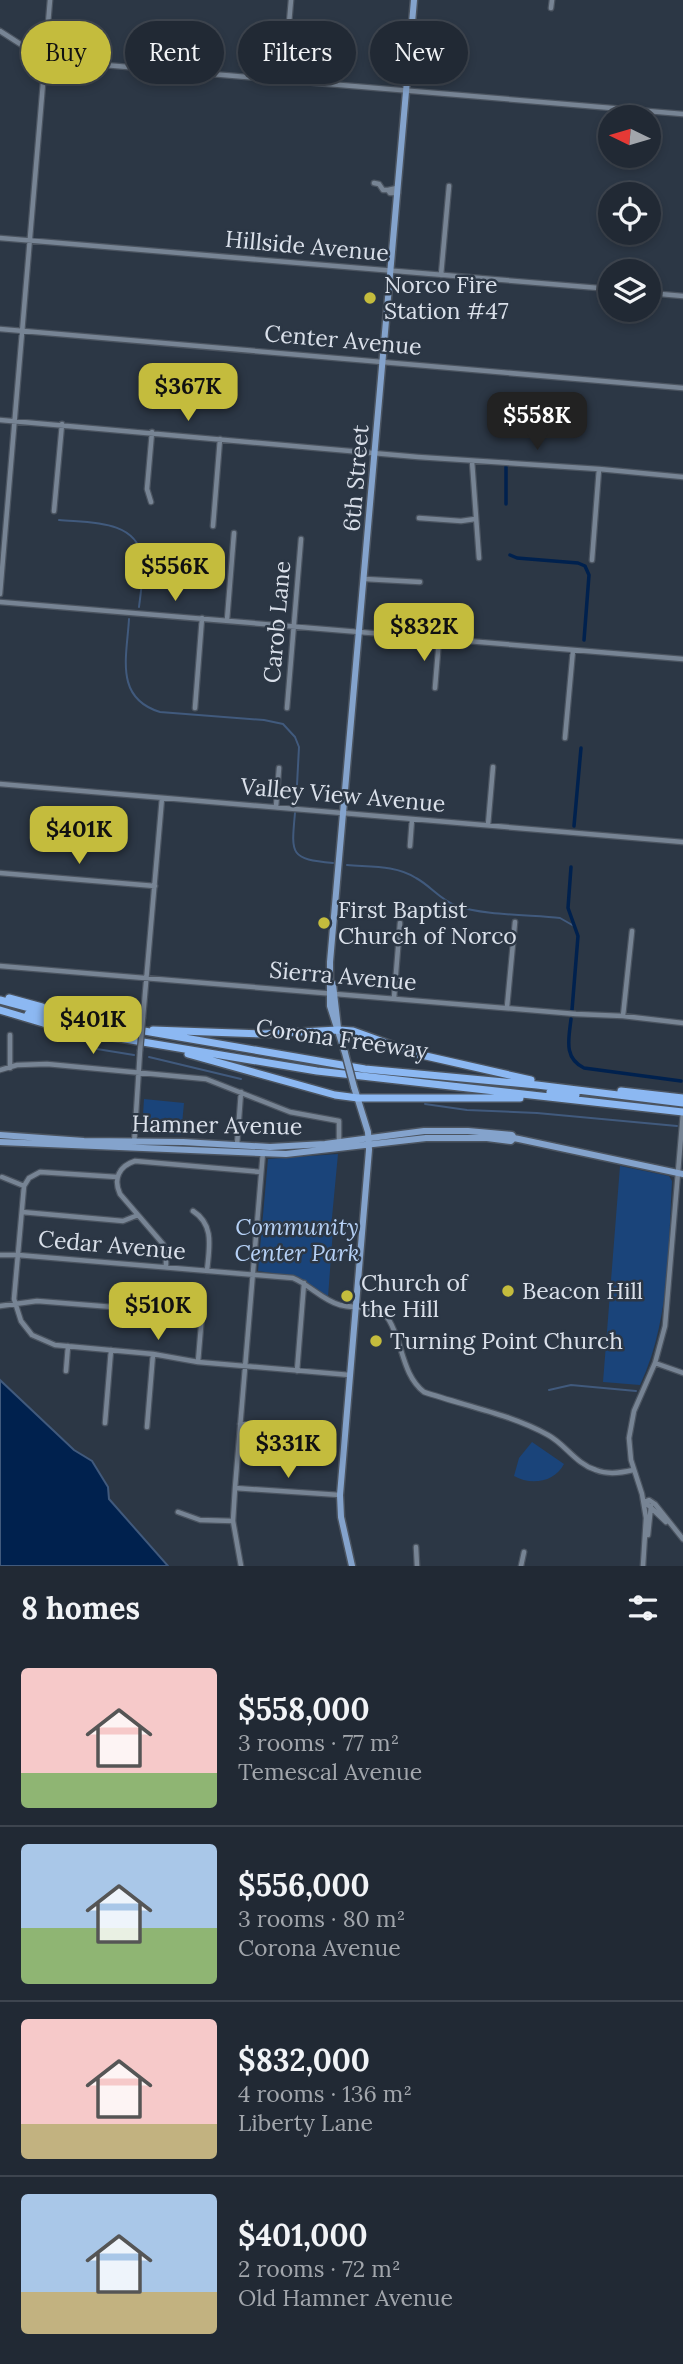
<!DOCTYPE html>
<html lang="en">
<head>
<meta charset="utf-8">
<style>
	body { margin:0; font-family:Lora,serif; background:#29313c; color:#f1f3f6; height:100vh; display:flex; flex-direction:column; font-size:26px; white-space:nowrap }
	* { box-sizing:border-box; margin:0 }
	p { font-size:23px; color:#a2a6ac }
	.icon { flex:none; width:38px; height:38px; fill:none; stroke:currentColor; stroke-width:2; stroke-linecap:round; stroke-linejoin:round }
	.map { position:relative; height:1566px; overflow:hidden }
	.drawer { display:flex; flex-direction:column; background:#212934; flex:1 }
	.drawer>* { flex:none }
	.banner { position:absolute; left:21px; top:21px; width:642px; height:63px; display:flex; gap:14px }
	.needle { width:46px; rotate:275deg }
	.buttons { position:absolute; left:598px; top:105px; display:grid; gap:14px }
	.buttons a { display:grid; place-items:center; width:63px; height:63px; border-radius:50%; background:#212934; box-shadow:0 4px 10px #0003,0 0 0 2px #3e454f; font-size:35px }
	.price { position:absolute; translate:-50% -60px; padding:0 16px; border-radius:14px; background:#c4bc3d; color:#111; font-size:23px; line-height:46px; filter:drop-shadow(0 2px 4px #0008) }
	.price::after { content:''; position:absolute; left:50%; top:42px; width:21px; height:16px; margin-left:-10px; background:inherit; clip-path:polygon(0 0,100% 0,50% 100%) }
	.price.current { background:#222; color:#fff }
	ul { padding:0; list-style:none }
	li { display:flex; align-items:center; gap:21px; height:175px; padding:0 21px }
	li+li { border-top:2px solid #3e454f }
	li span { display:grid; place-items:center; flex:none; width:196px; height:140px; border-radius:7px; color:#555 }
	li>.icon { margin-inline-start:auto }
	span .icon { width:84px; height:84px; fill:#fffc; stroke-width:1 }
	li b { font-size:30px }
	h2 { display:flex; justify-content:space-between; align-items:center; height:84px; padding:0 21px; font-size:30px }
	.tag { padding:0 24px; border-radius:32px; background:#212934; box-shadow:0 4px 10px #0003,0 0 0 2px #3e454f; font-size:24px; line-height:63px }
	.tag.current { background:#c4bc3d; color:#111 }
	.map>svg:first-child { display:block }
	.green { fill:#1a447a }
	.water { fill:#00214e; stroke:#415a7d; stroke-width:2 }
	.lines { fill:none; stroke-linecap:round; stroke-linejoin:round }
	.stream { stroke:#415a7d; stroke-width:2 }
	.canal { stroke:#00214e; stroke-width:3.5 }
	.minor-casing { stroke:#4b5460; stroke-width:7 }
	.major-casing { stroke:#4b5460; stroke-width:9 }
	.highway-casing { stroke:#4b5460; stroke-width:10 }
	.minor { stroke:#778494; stroke-width:4.5 }
	.major { stroke:#84a3cc; stroke-width:6 }
	.highway { stroke:#8cb8f2; stroke-width:7 }
	.minor-bridge-casing { stroke:#4b5460; stroke-width:7; stroke-linecap:butt }
	.major-bridge-casing { stroke:#4b5460; stroke-width:9; stroke-linecap:butt }
	.minor-bridge { stroke:#778494; stroke-width:4.5 }
	.major-bridge { stroke:#84a3cc; stroke-width:6 }
	.poi-dot { fill:#c4bc3d; stroke:#2c3745; stroke-width:2.5 }
	.labels { text-anchor:middle; stroke-width:5; stroke-linejoin:round; paint-order:stroke }
	.street-label { font-size:23px; fill:#dae0ea; stroke:#2c3745 }
	.poi-label { font-size:23px; fill:#dae0ea; stroke:#2c3745; text-anchor:start }
	.park-label { font-size:23px; font-style:italic; fill:#b6d1f6; stroke:#2c3745 }
</style>
</head>
<body>
<div class="map">
<svg width="683" height="1566" viewBox="0 0 683 1566">
	<rect width="100%" height="100%" fill="#2c3745"/>
	<path class="green" d="M 144,1099 L 184,1103 L 181,1135 L 142,1132 Z
		M 338,1154 L 331,1228 L 333,1230 L 328,1297 C 304,1279 288,1275 258,1271 L 268,1159 Z
		M 620,1166 L 669,1176 L 672,1181 C 668,1250 670,1321 640,1385 L 603,1382 Z
		M 532,1442 L 564,1464 C 555,1482 531,1486 514,1476 L 519,1458 Z"/>
	<path class="water" d="M 0,1380 L 74,1450 L 92,1461 L 108,1487 L 109,1499 L 168,1566 L 0,1566 Z"/>
	<g class="lines">
		<path class="stream" d="M 59,520 C 87,523 136,519 142,557 C 144,573 141,591 139,607
			M 129,619 C 127,656 114,698 160,712 L 264,720 L 283,724 L 295,737 L 299,747 L 296,804
			M 295,813 C 291,855 290,859 333,863
			M 347,865 C 370,867 396,865 416,878 C 431,886 440,900 457,906 C 481,915 532,915 560,918 L 574,926
			M 97,1049 L 134,1055
			M 149,1057 L 241,1079
			M 425,1104 L 467,1110 L 537,1113 L 677,1126
			M 549,1390 L 571,1385 L 636,1391"/>
		<path class="canal" d="M 506,467 L 506,504
			M 510,555 L 517,558 L 578,563 L 585,566 L 589,575 L 584,640
			M 574,826 L 581,748
			M 571,867 L 568,908 L 578,936 L 572,1010
			M 571,1019 C 569,1038 563,1058 584,1068 L 681,1081"/>
		<g class="minor-casing">
			<path id="minor" d="M 551,8 L 552,0
				M 0,31 L 45,60 L 683,114
				M 284,81 L 291,0
				M 374,183 L 379,184 L 383,190 L 388,190
				M 397,188 L 388,190 L 390,193 L 398,193
				M 0,238 L 611,289
				M 441,275 L 449,186
				M 649,293 L 683,296
				M 0,329 L 683,388
				M 0,420 L 418,457 L 599,469 L 683,477
				M 472,461 L 479,558
				M 151,502 L 147,489 L 152,432
				M 54,511 L 62,424
				M 419,518 L 461,521 L 475,519
				M 213,526 L 220,439
				M 592,560 L 599,469
				M 365,579 L 420,582
				M 0,594 L 50,0
				M 0,602 L 683,659
				M 227,620 L 234,533
				M 435,688 L 439,639
				M 195,708 L 202,618
				M 287,708 L 301,539
				M 565,738 L 573,650
				M 0,784 L 683,842
				M 276,807 L 279,768
				M 488,825 L 493,767
				M 410,846 L 412,819
				M 0,873 L 155,886
				M 0,966 L 576,1014 L 623,1016 L 683,1023
				M 394,998 L 400,923
				M 507,1007 L 515,922
				M 623,1016 L 632,931
				M 143,1017 L 162,798
				M 10,1068 L 10,1035
				M 0,1070 L 17,1065 L 47,1064 L 206,1079 L 290,1112 L 339,1121 L 339,1142
				M 134,1145 L 140,1051
				M 237,1145 L 241,1092
				M 2,1177 L 24,1186
				M 117,1177 L 40,1172 L 29,1178 L 24,1186 L 14,1299 L 21,1321 L 32,1335 L 55,1345 L 153,1354 L 198,1362 L 350,1375
				M 193,1211 C 215,1225 209,1248 207,1271
				M 22,1212 L 123,1221 L 138,1215
				M 0,1255 L 18,1255 L 293,1278 C 310,1285 322,1300 340,1305 C 356,1309 379,1304 389,1320 C 403,1343 402,1375 424,1392 C 465,1406 510,1414 548,1435 C 565,1444 576,1464 596,1470 C 608,1475 621,1473 633,1470
				M 166,1267 L 166,1254 L 163,1244 L 120,1194 C 113,1179 119,1166 135,1161 L 261,1172
				M 0,1306 L 37,1301 L 202,1314 L 198,1362
				M 655,1363 L 683,1373
				M 66,1371 L 68,1346
				M 297,1371 L 304,1283
				M 105,1423 L 111,1350
				M 240,1424 L 321,1431
				M 147,1427 L 153,1354
				M 235,1488 L 340,1495
				M 644,1502 L 649,1500 L 655,1504 L 683,1539
				M 645,1502 L 666,1522
				M 178,1512 L 200,1520 L 233,1521
				M 648,1535 L 651,1506
				M 416,1547 L 417,1566
				M 241,1566 L 233,1521 L 235,1488 L 263,1152
				M 521,1566 L 524,1552
				M 643,1566 L 646,1518 L 642,1494 L 631,1460 L 629,1438 L 634,1411 L 655,1363 L 665,1326 L 683,1113"/>
		</g>
		<g class="major-casing">
			<path id="major" d="M 333,984 L 338,1028
				M 345,1053 L 330,1006 L 330,962 L 414,0
				M 0,1135 L 84,1141 L 183,1142 L 270,1147 L 325,1144 L 424,1131 L 468,1131 L 512,1135 L 514,1138 L 683,1174
				M 0,1142 L 286,1154 L 426,1138 L 487,1138 L 511,1141 L 514,1138
				M 352,1566 L 341,1517 L 340,1495 L 369,1150 L 368,1132 L 354,1087"/>
		</g>
		<g class="highway-casing">
			<path id="highway" d="M 9,998 L 42,1007
				M 0,1000 L 63,1017 L 365,1069 L 537,1085 L 683,1103
				M 0,1010 L 43,1023 L 101,1035 L 317,1071 L 683,1112
				M 28,1014 L 60,1022
				M 86,1027 L 125,1034
				M 153,1030 L 263,1034 L 338,1030 L 353,1031 L 417,1054 L 531,1080
				M 188,1054 L 335,1095 L 358,1098 L 520,1098
				M 621,1091 L 683,1098
				M 550,1092 L 576,1095"/>
		</g>
		<use href="#minor" class="minor"/>
		<use href="#major" class="major"/>
		<use href="#highway" class="highway"/>
		<g class="minor-bridge-casing">
			<path id="minor-bridge" d="M 140,1051 L 143,1017"/>
		</g>
		<g class="major-bridge-casing">
			<path id="major-bridge" d="M 345,1053 L 354,1087"/>
		</g>
		<use href="#minor-bridge" class="minor-bridge"/>
		<use href="#major-bridge" class="major-bridge"/>
	</g>
	<g class="poi-dot">
		<circle cx="370" cy="298" r="7"/>
		<circle cx="324" cy="923" r="7"/>
		<circle cx="508" cy="1291" r="7"/>
		<circle cx="347" cy="1296" r="7"/>
		<circle cx="376" cy="1341" r="7"/>
	</g>
	<g class="labels">
		<g class="street-label">
			<text transform="translate(307 246) rotate(5)" y="8">Hillside Avenue</text>
			<text transform="translate(343 340) rotate(5)" y="8">Center Avenue</text>
			<text transform="translate(356 478) rotate(-85)" y="8">6th Street</text>
			<text transform="translate(277 622) rotate(-85)" y="8">Carob Lane</text>
			<text transform="translate(343 795) rotate(5)" y="8">Valley View Avenue</text>
			<text transform="translate(343 976) rotate(5)" y="8">Sierra Avenue</text>
			<text transform="translate(342 1039) rotate(8)" y="8">Corona Freeway</text>
			<text transform="translate(217 1125) rotate(1)" y="8">Hamner Avenue</text>
			<text transform="translate(112 1245) rotate(5)" y="8">Cedar Avenue</text>
		</g>
		<g class="poi-label">
			<text x="384" y="293">Norco Fire<tspan x="384" dy="26">Station #47</tspan></text>
			<text x="338" y="918">First Baptist<tspan x="338" dy="26">Church of Norco</tspan></text>
			<text x="361" y="1291">Church of<tspan x="361" dy="26">the Hill</tspan></text>
			<text x="522" y="1299">Beacon Hill</text>
			<text x="390" y="1349">Turning Point Church</text>
		</g>
		<g class="park-label">
			<text x="297" y="1235">Community<tspan x="297" dy="26">Center Park</tspan></text>
		</g>
	</g>
</svg>
<div class="buttons">
<a><svg class="needle" viewBox="-14 -14 28 28"><path d="M0-13l5 13h-10z" fill="#e53935"/><path d="M0 13l5-13h-10z" fill="#a2a6ac"/></svg></a>
<a><svg class="icon" aria-label="locate" viewBox="0 0 24 24"><circle cx="12" cy="12" r="6"/><path d="M12 2v4M12 18v4M2 12h4M18 12h4"/></svg></a>
<a><svg class="icon" aria-label="layers" viewBox="0 0 24 24"><path d="M12 4l9 5-9 5-9-5zM3 14l9 5 9-5"/></svg></a>
</div>
<b class="price" style="left:188px;top:423px">$367K</b>
<b class="price current" style="left:537px;top:452px">$558K</b>
<b class="price" style="left:175px;top:603px">$556K</b>
<b class="price" style="left:424px;top:663px">$832K</b>
<b class="price" style="left:79px;top:866px">$401K</b>
<b class="price" style="left:93px;top:1056px">$401K</b>
<b class="price" style="left:158px;top:1342px">$510K</b>
<b class="price" style="left:288px;top:1480px">$331K</b>
<div class="banner">
<a class="tag current">Buy</a>
<a class="tag">Rent</a>
<a class="tag">Filters</a>
<a class="tag">New</a>
</div>
</div>
<section class="drawer">
<h2>8 homes<svg class="icon" aria-label="filters" viewBox="0 0 24 24"><path d="M4 7h16M4 17h16"/><circle cx="9" cy="7" r="2"/><circle cx="15" cy="17" r="2"/></svg></h2>
<ul>
<li><span style="background:linear-gradient(#f6c9c9 75%,#8fb573 0)"><svg class="icon" aria-label="home" viewBox="0 0 24 24"><path d="M3 11l9-7 9 7M6 9v11h12V9"/></svg></span><div><b>$558,000</b><p>3 rooms · 77 m²</p><p>Temescal Avenue</p></div></li>
<li><span style="background:linear-gradient(#a9c7e8 60%,#8fb573 0)"><svg class="icon" aria-label="home" viewBox="0 0 24 24"><path d="M3 11l9-7 9 7M6 9v11h12V9"/></svg></span><div><b>$556,000</b><p>3 rooms · 80 m²</p><p>Corona Avenue</p></div></li>
<li><span style="background:linear-gradient(#f6c9c9 75%,#c2b280 0)"><svg class="icon" aria-label="home" viewBox="0 0 24 24"><path d="M3 11l9-7 9 7M6 9v11h12V9"/></svg></span><div><b>$832,000</b><p>4 rooms · 136 m²</p><p>Liberty Lane</p></div></li>
<li><span style="background:linear-gradient(#a9c7e8 70%,#c2b280 0)"><svg class="icon" aria-label="home" viewBox="0 0 24 24"><path d="M3 11l9-7 9 7M6 9v11h12V9"/></svg></span><div><b>$401,000</b><p>2 rooms · 72 m²</p><p>Old Hamner Avenue</p></div></li>
</ul>
</section>
</body>
</html>
